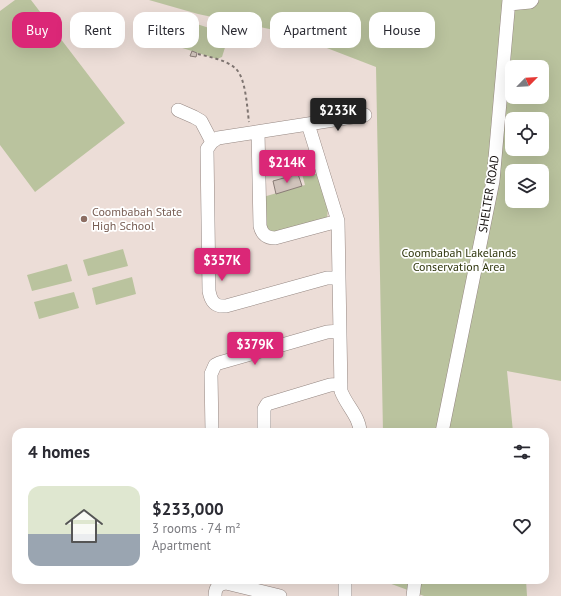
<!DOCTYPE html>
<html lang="en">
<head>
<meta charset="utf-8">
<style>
	body { margin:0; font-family:"PT Sans",sans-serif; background:#f2f2f3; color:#2b2b33; height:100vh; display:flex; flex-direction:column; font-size:15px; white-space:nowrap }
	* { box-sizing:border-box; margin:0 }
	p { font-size:13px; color:#7c7c81 }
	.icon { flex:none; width:22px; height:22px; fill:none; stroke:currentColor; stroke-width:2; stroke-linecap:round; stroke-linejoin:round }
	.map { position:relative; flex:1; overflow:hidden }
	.drawer { position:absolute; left:12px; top:428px; width:537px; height:156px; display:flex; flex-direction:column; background:#fff; border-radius:12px; box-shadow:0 4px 16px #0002 }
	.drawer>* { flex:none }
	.guide { position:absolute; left:12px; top:12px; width:537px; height:36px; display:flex; gap:8px }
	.needle { width:26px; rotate:66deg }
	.buttons { position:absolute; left:505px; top:60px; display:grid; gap:8px }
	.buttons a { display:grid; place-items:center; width:44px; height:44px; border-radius:8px; background:#fff; box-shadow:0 4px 16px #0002; font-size:20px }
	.price { position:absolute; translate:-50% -34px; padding:0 9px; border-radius:4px; background:#db2777; color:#fff; font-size:13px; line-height:26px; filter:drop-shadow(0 1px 2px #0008) }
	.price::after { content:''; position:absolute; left:50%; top:24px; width:12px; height:9px; margin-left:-6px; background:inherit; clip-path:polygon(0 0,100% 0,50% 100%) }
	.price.active { background:#222; color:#fff }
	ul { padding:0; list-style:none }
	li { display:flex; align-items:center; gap:12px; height:100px; padding:0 16px }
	li span { display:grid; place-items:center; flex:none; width:112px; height:80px; border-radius:12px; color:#555 }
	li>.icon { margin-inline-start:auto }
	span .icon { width:48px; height:48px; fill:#fffc; stroke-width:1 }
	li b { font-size:17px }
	h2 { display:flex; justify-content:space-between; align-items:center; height:48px; padding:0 16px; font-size:17px }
	.pill { padding:0 14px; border-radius:12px; background:#fff; box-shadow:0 4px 16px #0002; font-size:14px; line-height:36px }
	.pill.active { background:#db2777; color:#fff }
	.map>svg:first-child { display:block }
	.green { fill:#bac39e; fill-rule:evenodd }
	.water { fill:#819bc8; stroke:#617190 }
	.building { fill:#d0c3bb; stroke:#897c76 }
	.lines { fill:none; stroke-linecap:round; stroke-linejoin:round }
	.minor-casing { stroke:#958782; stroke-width:14 }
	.path { stroke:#7e7470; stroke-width:2; stroke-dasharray:3 3; stroke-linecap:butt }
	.minor { stroke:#fff; stroke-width:13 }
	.education-dot { fill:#8d6e63; stroke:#fff; stroke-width:1.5 }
	.labels { text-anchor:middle; stroke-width:3.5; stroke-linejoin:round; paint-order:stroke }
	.street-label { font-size:12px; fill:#15100e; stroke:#fff }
	.education-label { font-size:12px; fill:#785e54; stroke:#fff; text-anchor:start }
	.park-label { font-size:12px; fill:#2f360d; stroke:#fff }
</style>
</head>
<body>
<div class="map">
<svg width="561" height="596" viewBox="0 0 561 596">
	<rect width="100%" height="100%" fill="#ecddd7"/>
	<path class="green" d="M 15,0 L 31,0 L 125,123 L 35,192 L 0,145 L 0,11 Z
		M 149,0 L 561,0 L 561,381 L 507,371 L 513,432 L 383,432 L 376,67 L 288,33 L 198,14 ZM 512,67 L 542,67 L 542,97 L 512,97 ZM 512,119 L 542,119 L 542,149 L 512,149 ZM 512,171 L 542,171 L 542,201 L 512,201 Z
		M 181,19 L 225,33 L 228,38 L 222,57 L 217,59 L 173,45 L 171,39 L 176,21 Z
		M 302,174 L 318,174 L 328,209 L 327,218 L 275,235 L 266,231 L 263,197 L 305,185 Z
		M 123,249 L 128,266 L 88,276 L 83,260 Z
		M 67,264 L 72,281 L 32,291 L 27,275 Z
		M 132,277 L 136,294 L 96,305 L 92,288 Z
		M 74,292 L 79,308 L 39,319 L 34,302 Z
		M 386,580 L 526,580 L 527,596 L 424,596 L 386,582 Z"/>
	<path class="water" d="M 276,153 L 283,156 L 286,160 L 288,164 L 286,169 L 284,169 L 272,159 L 273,154 Z"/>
	<path class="building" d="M 192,51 L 197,53 L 196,57 L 190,56 Z
		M 298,174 L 302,186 L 276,194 L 273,181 Z"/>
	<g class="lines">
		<g class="minor-casing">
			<path id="minor" d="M 509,4 L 530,2 L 532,0
				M 178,110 L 194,117 L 201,121 L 212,142 L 218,138 L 308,124 L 338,221 L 341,391 C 346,405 360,417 360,432
				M 308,124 L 365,115
				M 258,132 L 260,226 C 262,234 266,238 275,238 L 338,221
				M 212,142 L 207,149 L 209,291 C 211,302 215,307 226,306 L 327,278 L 339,278
				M 212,432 L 211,374 L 215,365 L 219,363 L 327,332 L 340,331
				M 264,432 L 264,409 L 267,404 L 330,385 L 341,384
				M 442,432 L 493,181 L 509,0
				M 215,596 C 215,588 218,584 226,583 L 280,596
				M 345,596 L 345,580
				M 413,596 L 415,580"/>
		</g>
		<path class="path" d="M 198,54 C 210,57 226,60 235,68 C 246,77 247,108 249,122
			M 298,174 L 302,172 L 312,174"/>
		<use href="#minor" class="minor"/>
	</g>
	<circle class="education-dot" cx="84" cy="219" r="4"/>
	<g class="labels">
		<g class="street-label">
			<text transform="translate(489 194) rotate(-81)" y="4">SHELTER ROAD</text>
		</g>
		<g class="education-label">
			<text x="92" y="216">Coombabah State<tspan x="92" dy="14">High School</tspan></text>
		</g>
		<g class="park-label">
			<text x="459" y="257">Coombabah Lakelands<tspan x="459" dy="14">Conservation Area</tspan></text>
		</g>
	</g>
</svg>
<div class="buttons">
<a><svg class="needle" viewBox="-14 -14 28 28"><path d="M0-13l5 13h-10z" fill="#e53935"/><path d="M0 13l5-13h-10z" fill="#7c7c81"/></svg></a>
<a><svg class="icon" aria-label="locate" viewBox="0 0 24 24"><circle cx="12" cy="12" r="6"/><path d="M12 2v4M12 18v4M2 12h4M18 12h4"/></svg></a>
<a><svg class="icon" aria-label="layers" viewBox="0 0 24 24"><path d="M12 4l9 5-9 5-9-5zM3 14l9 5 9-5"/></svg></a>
</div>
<b class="price active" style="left:338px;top:132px">$233K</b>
<b class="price" style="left:287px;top:184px">$214K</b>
<b class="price" style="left:222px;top:282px">$357K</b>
<b class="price" style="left:255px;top:366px">$379K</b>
<div class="guide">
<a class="pill active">Buy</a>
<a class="pill">Rent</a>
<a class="pill">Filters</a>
<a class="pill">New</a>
<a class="pill">Apartment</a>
<a class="pill">House</a>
</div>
<section class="drawer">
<h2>4 homes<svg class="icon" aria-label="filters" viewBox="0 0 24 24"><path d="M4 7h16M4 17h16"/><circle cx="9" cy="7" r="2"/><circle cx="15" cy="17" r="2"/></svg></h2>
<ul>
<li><span style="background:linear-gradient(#dfe7d0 60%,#9aa5b1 0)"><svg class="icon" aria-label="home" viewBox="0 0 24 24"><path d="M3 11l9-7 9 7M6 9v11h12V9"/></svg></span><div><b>$233,000</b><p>3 rooms · 74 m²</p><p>Apartment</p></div><svg class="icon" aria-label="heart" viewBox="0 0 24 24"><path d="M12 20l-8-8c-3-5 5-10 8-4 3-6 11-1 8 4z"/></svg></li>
</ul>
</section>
</div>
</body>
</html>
